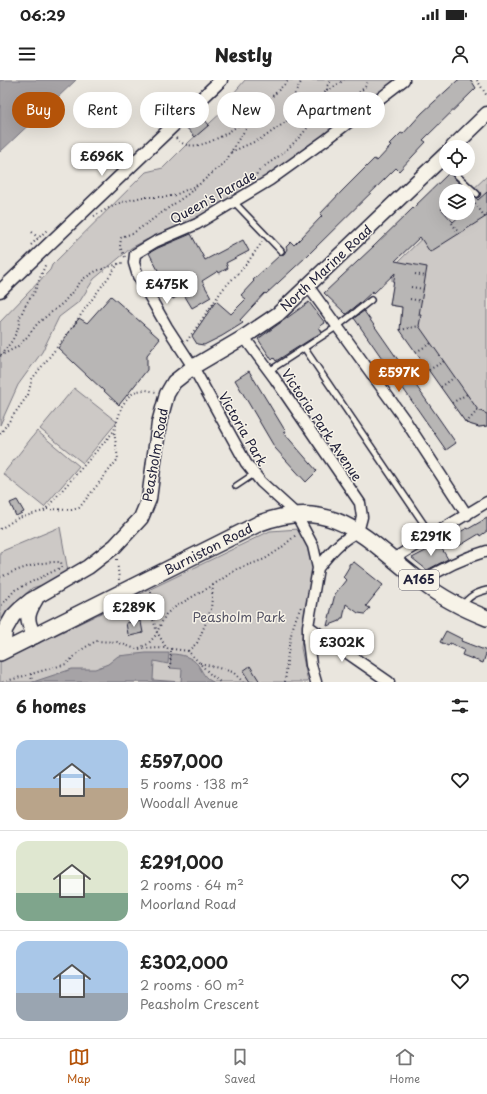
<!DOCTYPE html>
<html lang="en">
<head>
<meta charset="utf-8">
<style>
	body { margin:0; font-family:"Playpen Sans",sans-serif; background:#f6f6f6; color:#222; height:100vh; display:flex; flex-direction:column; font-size:15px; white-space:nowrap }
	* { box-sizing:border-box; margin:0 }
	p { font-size:13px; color:#767676 }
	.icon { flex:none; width:22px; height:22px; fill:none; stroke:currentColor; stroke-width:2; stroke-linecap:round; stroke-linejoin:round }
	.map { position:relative; height:602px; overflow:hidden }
	.sheet { display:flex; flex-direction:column; background:#fff; flex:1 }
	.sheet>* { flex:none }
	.top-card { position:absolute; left:12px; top:12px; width:463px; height:36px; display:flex; gap:8px }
	.tools { position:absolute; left:439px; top:60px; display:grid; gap:8px }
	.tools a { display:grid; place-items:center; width:36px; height:36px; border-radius:50%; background:#fff; box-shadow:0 4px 16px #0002; font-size:20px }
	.price { position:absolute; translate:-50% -34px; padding:0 9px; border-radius:8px; background:#fff; color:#222; font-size:13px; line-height:26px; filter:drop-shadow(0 1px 2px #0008) }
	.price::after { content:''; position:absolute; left:50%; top:24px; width:12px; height:9px; margin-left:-6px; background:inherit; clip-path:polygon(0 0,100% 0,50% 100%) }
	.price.on { background:#b45309; color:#fff }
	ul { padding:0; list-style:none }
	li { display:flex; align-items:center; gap:12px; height:100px; padding:0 16px }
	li+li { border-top:1px solid #e0e0e0 }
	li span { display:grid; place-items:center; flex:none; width:112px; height:80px; border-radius:12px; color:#555 }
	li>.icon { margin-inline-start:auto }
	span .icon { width:48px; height:48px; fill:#fffc; stroke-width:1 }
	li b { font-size:17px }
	h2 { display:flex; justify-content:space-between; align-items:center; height:48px; padding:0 16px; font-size:17px }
	.tag { padding:0 14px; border-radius:18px; background:#fff; box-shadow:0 4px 16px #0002; font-size:14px; line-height:36px }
	.tag.on { background:#b45309; color:#fff }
	.status { display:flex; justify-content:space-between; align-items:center; height:28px; padding:0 20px; background:#fff; direction:ltr }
	.status svg { height:11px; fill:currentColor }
	header { display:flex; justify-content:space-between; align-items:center; height:52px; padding:0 16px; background:#fff; font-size:18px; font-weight:800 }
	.menu { display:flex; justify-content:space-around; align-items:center; height:56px; border-top:1px solid #e0e0e0; background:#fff; font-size:11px; color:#767676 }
	.menu a { display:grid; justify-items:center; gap:2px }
	.menu .on { color:#b45309 }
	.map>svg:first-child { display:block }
	.green { fill:#cdc9c6; stroke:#787680 }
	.water { fill:#a6a3a6; stroke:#716f7b }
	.building { fill:#b8b6b5; stroke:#22223b }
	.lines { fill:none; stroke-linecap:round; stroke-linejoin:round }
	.service-casing { stroke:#22223b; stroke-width:8 }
	.minor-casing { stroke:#22223b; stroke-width:13 }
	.tertiary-casing { stroke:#22223b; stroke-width:15 }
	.secondary-casing { stroke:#22223b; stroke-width:17 }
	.primary-casing { stroke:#22223b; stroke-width:18 }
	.path { stroke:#22223b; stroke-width:2; stroke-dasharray:1 3; stroke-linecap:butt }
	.service { stroke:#f7f3e8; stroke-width:5 }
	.minor { stroke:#f7f3e8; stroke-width:10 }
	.tertiary { stroke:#f7f3e8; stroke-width:12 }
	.secondary { stroke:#f7f3e8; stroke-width:14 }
	.primary { stroke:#f7f3e8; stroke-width:15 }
	.labels { text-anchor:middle; stroke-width:3; stroke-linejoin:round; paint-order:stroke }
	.shield { fill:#f7f3e8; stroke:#62616f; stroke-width:1 }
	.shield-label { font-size:12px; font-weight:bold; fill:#22223b }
	.street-label { font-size:13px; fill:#22223b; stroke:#f7f3e8 }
	.park-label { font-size:13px; fill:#555465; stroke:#f7f3e8 }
</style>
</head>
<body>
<div class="status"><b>06:29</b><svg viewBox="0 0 49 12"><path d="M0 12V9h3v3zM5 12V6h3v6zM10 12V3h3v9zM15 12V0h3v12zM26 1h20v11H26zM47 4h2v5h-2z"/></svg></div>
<header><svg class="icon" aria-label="menu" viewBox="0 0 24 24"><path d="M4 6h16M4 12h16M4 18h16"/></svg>Nestly<svg class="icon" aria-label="person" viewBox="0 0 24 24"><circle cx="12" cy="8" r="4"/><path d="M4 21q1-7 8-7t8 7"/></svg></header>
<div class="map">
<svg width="487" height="602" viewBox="0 0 487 602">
	<rect width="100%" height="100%" fill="#eae6de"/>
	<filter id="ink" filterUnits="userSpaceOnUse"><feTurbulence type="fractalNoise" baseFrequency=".025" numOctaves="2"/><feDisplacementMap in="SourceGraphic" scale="8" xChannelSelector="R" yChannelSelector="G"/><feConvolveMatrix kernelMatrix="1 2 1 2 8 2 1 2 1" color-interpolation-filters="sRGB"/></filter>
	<g filter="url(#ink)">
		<path class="green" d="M 245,0 L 396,0 L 269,98 L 196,141 L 146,160 L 131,168 L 94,199 L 80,221 L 59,237 L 42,272 L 18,305 L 0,345 L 0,242 L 50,190 L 52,185 L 146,92 L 163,88 L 189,62 L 233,22 L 233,14 Z
			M 487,96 L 487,346 L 479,347 L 466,343 L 429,290 L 402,227 L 390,225 L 394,202 L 392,201 L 392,196 L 395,196 L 398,182 L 448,133 L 468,133 L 468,114 Z
			M 74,308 L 117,342 L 83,383 L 40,349 Z
			M 37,351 L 79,386 L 44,427 L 3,394 Z
			M 60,447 L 69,497 L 32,508 L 14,525 L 0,546 L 0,472 Z
			M 299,449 L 315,483 L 305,529 L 301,568 L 308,602 L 0,602 L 0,582 L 270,451 Z"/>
		<path class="water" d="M 0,0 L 76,0 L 0,72 Z
			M 146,573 L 169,573 L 168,584 L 154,581 L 153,600 L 181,602 L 182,589 L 170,588 L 171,574 C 181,574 192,577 198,585 C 203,592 204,598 213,602 L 33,602 L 72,589 L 95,589 L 108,584 L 118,576 Z"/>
		<path class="building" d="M 458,0 L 471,0 L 476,8 L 423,60 L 426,62 L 399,91 L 396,88 L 306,177 L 266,214 L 265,213 L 240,240 L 243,243 L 222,256 L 204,265 L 197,264 L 192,256 L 216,221 L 231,234 L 246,219 L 241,215 L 254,201 L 253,200 L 280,175 L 284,174 L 287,169 L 286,167 L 291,162 L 294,165 L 300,159 L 322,136 L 320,134 L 342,111 L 374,79 L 377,81 L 391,66 L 389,65 L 401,53 L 403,54 L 422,33 Z
			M 200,34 L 209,45 L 195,57 L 185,46 Z
			M 449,93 L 468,111 L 446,111 L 446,124 L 441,129 L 453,142 L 463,133 L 468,133 L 468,111 L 478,120 L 487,112 L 487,136 L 430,172 L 420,157 L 395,181 L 427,187 L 419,235 L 421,235 L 419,246 L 478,330 L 487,334 L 487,346 L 479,347 L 466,343 L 400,250 L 402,227 L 390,225 L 395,193 L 374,213 L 373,211 L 359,224 L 346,234 L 324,213 L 374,166 Z
			M 191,154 L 205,180 L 243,160 L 249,171 L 226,183 L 228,188 L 219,193 L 218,191 L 202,201 L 211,217 L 192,228 L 183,213 L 173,219 L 149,173 L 158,168 Z
			M 111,216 L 160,259 L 147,275 L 147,290 L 119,325 L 58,268 L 79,238 L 87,243 Z
			M 309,222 L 325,243 L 319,247 L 322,252 L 276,281 L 274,278 L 272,280 L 258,259 Z
			M 364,231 L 456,363 L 446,370 L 354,238 Z
			M 249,291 L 286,352 L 284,353 L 317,391 L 306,402 L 275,368 L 235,300 Z
			M 17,420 L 24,432 L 16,436 L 10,423 Z
			M 487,438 L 487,451 L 480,456 L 479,454 L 459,466 L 453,456 L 467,448 L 468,449 Z
			M 439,464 L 448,479 L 427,490 L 412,478 Z
			M 354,482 L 383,505 L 366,526 L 370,528 L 365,534 L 358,533 L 346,524 L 343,538 L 341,538 L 340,541 L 327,546 L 335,514 L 346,500 L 343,497 L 349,487 L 349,484 Z
			M 137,541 L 141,542 L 143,553 L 130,556 L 128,554 L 126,543 Z
			M 446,551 L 462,559 L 461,561 L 487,571 L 483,583 L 462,575 L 464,570 L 450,563 L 448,566 L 440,562 Z
			M 250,586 L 260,602 L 250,602 L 243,591 Z"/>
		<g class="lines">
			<g class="service-casing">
				<path id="service" d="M 450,89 L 477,114
					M 234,122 L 281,171
					M 305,269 L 432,456
					M 269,291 L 338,246 L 371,220
					M 236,406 L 254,394
					M 462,526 C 469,516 475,513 487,510"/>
			</g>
			<g class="minor-casing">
				<path id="minor" d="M 308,206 L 405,340 L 467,435
					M 244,257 L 275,299 L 360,423 L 362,437 L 358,452 C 340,460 330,473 318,488
					M 393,479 L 487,422
					M 421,502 C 442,488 463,478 487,471
					M 308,546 L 389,602
					M 316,602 L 311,585 L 308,561 L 308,546 L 318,488 L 313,466 L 296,434 L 261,402 L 246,383 L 193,287 L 167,247 L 138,196 L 134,183 L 135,174 L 155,162 L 197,144 L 270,100 L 327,59 L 404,0"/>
			</g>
			<g class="tertiary-casing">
				<path id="tertiary" d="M 0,211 L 221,0"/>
			</g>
			<g class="secondary-casing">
				<path id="secondary" d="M 453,67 L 487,34
					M 35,556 C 25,540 27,534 36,519
					M 3,571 L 5,550 L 13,536 L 20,529 L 31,520 L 88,487 L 115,466 L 141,438 L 149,419 L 159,343 L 167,314 L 174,302 L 193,287 L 244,257 L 278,234 L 446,74"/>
			</g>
			<g class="primary-casing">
				<path id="primary" d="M 0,573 L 260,443 C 336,414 369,463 423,503 C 442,518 464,529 487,538"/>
			</g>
			<path class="path" d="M 477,0 L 487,16
				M 351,29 C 348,18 357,15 364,8 C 366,6 367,3 369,0
				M 287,41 C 285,30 297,10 302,0
				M 176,58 C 195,80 234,48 252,36
				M 231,72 L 263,58 L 287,41 L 301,34 L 312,27 L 327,10 L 327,6 L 332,0
				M 255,98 L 255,96 C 261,87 270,83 279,76 C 300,59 320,37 327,10 L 332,8 L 344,0
				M 475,123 L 485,137
				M 94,136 L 109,128 L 122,122 L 142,117 L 166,117 L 175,115 L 197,105
				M 452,143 L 459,154
				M 32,152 L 38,158
				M 31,165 L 48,149
				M 125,177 L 120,167 L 121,158 L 126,155 L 132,154 L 188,114 L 226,81 L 238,60 L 248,46 L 253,35 L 289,0
				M 415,194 L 426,196
				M 411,207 L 424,209
				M 410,219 L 422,221
				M 400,250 L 419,246
				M 187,261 L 223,209 L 245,186 L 263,161
				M 416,272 L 431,263
				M 1,275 L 12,261 L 18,249 L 20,237 L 26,224 L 34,213 L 46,183
				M 0,276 L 17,267 L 27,257 L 38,243 L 63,223 L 83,199 L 96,191 L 118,184
				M 429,290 L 444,281
				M 441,307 L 455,297
				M 452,323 L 467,314
				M 466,343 L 478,330
				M 0,354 L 28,315 L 32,299 L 69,252 L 87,226 L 119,183 L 125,183
				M 47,429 L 71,430 L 79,428 L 118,379 L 114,351
				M 0,449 L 18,438 L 44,431 L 114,351 L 122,326 L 128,317 L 136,311 L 146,310 L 156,312
				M 117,479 L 119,500
				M 0,497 C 21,489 38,481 61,482 L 62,487 L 15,510 L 0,527
				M 151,512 L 153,539 L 157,552 L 167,569
				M 139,568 L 148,564 L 155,556 L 166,534 L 178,525 L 210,507 L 237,489 L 265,479 L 280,469 L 297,454
				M 188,571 L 197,563 L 205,545 L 211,529 L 213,505
				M 200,583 L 233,592 L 243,602
				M 170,588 L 171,570
				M 31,594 L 32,602
				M 3,602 L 66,584 L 84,568 L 96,561 L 117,562 L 136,569 L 165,568 L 188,571 L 211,595 L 220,602
				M 285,602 C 288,575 288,553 301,527"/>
			<use href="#service" class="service"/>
			<use href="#minor" class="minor"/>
			<use href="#tertiary" class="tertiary"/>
			<use href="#secondary" class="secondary"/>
			<use href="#primary" class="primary"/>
		</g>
	</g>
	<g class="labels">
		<rect class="shield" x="399" y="490" width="40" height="20" rx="3"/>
		<g class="shield-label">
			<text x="419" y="504">A165</text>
		</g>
		<g class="street-label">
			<text transform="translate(213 117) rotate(-29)" y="5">Queen's Parade</text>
			<text transform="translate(326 188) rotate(-43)" y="5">North Marine Road</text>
			<text transform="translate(322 345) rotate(56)" y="5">Victoria Park Avenue</text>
			<text transform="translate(243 349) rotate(60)" y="5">Victoria Park</text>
			<text transform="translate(155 375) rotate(-80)" y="5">Peasholm Road</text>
			<text transform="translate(208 469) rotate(-27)" y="5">Burniston Road</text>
		</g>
		<g class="park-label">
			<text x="239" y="542">Peasholm Park</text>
		</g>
	</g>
</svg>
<div class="tools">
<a><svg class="icon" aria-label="locate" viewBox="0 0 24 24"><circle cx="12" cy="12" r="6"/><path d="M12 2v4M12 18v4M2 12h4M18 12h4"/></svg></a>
<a><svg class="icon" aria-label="layers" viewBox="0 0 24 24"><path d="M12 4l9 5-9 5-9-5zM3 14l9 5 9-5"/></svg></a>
</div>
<b class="price" style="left:102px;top:97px">£696K</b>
<b class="price" style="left:167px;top:225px">£475K</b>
<b class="price on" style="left:399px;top:313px">£597K</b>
<b class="price" style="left:431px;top:477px">£291K</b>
<b class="price" style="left:134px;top:548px">£289K</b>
<b class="price" style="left:342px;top:583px">£302K</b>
<div class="top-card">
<a class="tag on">Buy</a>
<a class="tag">Rent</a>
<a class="tag">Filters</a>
<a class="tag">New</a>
<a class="tag">Apartment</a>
</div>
</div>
<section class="sheet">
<h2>6 homes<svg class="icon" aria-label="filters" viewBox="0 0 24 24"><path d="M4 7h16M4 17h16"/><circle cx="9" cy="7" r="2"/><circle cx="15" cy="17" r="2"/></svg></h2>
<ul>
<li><span style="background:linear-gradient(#a9c7e8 60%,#b9a48a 0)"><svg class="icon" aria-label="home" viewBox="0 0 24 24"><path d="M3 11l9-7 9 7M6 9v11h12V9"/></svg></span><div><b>£597,000</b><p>5 rooms · 138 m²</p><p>Woodall Avenue</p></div><svg class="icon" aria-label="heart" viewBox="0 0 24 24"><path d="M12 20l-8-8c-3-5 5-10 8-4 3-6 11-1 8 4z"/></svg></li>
<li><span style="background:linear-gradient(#dfe7d0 65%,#7fa58c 0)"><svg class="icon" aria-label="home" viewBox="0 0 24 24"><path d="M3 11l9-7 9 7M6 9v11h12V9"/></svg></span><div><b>£291,000</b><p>2 rooms · 64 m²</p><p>Moorland Road</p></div><svg class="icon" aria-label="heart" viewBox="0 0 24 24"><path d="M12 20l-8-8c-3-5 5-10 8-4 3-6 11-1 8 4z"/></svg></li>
<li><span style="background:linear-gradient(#a9c7e8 65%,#9aa5b1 0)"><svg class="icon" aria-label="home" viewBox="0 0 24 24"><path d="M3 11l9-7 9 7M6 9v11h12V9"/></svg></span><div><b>£302,000</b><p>2 rooms · 60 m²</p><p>Peasholm Crescent</p></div><svg class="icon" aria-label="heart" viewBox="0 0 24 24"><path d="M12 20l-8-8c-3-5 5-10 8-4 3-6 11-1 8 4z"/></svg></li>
</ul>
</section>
<nav class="menu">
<a class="on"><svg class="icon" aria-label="map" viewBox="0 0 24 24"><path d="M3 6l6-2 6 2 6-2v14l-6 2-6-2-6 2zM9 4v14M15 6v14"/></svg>Map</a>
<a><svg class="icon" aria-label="saved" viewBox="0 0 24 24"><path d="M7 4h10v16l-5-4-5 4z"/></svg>Saved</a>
<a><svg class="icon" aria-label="home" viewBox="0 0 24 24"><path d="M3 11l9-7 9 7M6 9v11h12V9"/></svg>Home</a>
</nav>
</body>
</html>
